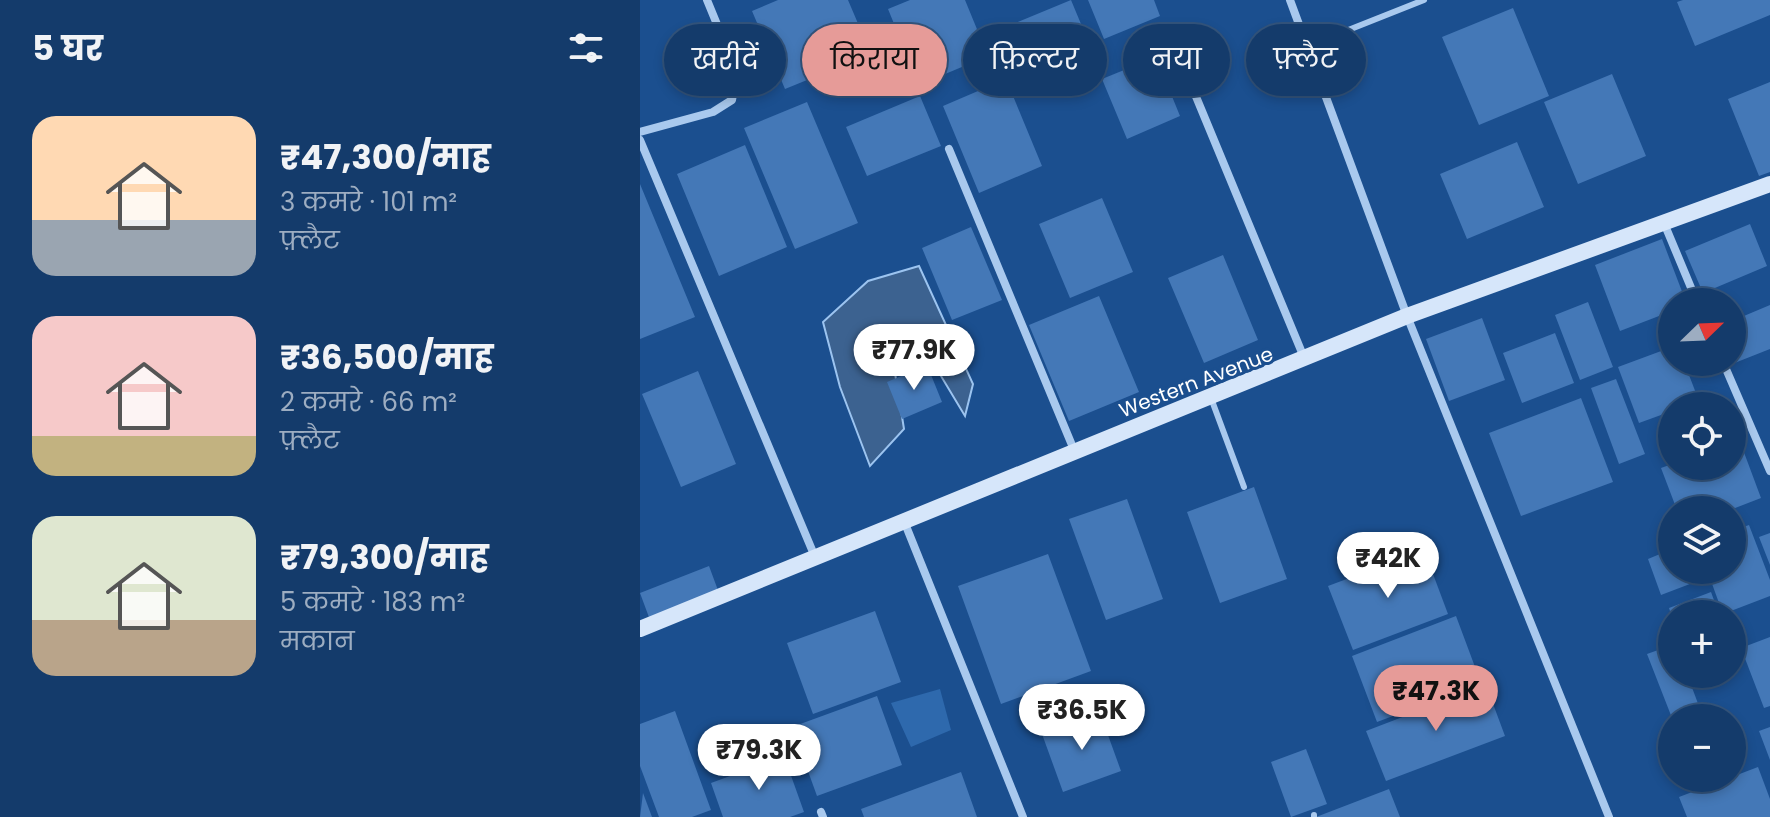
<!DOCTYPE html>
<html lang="hi">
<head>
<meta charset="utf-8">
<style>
	body { margin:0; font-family:Poppins,"Noto Sans Devanagari",sans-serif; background:#214673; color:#f1f3f6; height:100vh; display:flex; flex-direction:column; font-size:30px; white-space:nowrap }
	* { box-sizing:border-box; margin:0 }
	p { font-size:26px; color:#9dadc1 }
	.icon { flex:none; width:44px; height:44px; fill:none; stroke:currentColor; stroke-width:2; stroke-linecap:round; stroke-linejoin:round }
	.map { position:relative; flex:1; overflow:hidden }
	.side { display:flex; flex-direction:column; background:#143b6b; width:640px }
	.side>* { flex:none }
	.top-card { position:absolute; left:24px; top:24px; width:760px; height:72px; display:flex; gap:16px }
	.needle { width:52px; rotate:67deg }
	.fabs { position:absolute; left:1018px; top:288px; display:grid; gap:16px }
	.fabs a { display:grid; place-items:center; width:88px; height:88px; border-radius:50%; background:#143b6b; box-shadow:0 4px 12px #0003,0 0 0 2px #33557e; font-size:40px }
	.price { position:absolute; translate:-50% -68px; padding:0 18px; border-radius:28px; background:#fff; color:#222; font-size:26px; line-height:52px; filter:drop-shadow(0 2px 4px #0008) }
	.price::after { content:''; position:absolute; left:50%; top:48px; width:24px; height:18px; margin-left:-12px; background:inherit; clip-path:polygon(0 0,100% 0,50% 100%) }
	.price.on { background:#e69b98; color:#111 }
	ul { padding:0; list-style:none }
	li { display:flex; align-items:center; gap:24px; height:200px; padding:0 32px }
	li span { display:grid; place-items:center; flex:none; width:224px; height:160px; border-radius:24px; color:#555 }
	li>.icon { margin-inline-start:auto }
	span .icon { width:96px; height:96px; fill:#fffc; stroke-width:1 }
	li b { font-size:34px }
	h2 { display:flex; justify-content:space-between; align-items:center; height:96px; padding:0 32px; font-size:34px }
	.chip { padding:0 28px; border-radius:36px; background:#143b6b; box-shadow:0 4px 12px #0003,0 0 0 2px #33557e; font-size:28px; line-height:72px }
	.chip.on { background:#e69b98; color:#111 }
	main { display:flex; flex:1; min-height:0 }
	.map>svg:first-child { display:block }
	.green { fill:#2e69ad }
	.water { fill:#3c6290; stroke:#9cc4f0; stroke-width:2 }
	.building { fill:#4478b7 }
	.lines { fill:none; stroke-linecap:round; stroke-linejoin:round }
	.lane { stroke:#a9c9ee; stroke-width:6 }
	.street { stroke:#a9c9ee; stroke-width:8 }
	.secondary { stroke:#d6e6fa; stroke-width:16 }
	.labels { text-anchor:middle; stroke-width:6; stroke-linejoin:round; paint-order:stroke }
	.street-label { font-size:20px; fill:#fff; stroke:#1b4f8f }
</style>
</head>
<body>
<main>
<section class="side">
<h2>5 घर<svg class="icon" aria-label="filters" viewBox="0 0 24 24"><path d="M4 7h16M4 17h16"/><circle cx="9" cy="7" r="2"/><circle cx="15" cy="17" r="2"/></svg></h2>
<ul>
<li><span style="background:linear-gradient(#ffd9b3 65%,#9aa5b1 0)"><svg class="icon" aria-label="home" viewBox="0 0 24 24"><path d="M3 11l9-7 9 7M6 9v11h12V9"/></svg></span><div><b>₹47,300/माह</b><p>3 कमरे · 101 m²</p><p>फ़्लैट</p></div></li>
<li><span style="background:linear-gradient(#f6c9c9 75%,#c2b280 0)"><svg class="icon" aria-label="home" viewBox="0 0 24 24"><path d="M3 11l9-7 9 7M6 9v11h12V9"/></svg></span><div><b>₹36,500/माह</b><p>2 कमरे · 66 m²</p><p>फ़्लैट</p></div></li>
<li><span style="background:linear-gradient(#dfe7d0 65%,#b9a48a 0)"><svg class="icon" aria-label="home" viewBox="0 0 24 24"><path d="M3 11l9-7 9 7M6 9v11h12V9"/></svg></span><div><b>₹79,300/माह</b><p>5 कमरे · 183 m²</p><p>मकान</p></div></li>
</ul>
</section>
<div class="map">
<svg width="1130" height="817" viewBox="0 0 1130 817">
	<rect width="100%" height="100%" fill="#1b4f8f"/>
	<path class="green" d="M 300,689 L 311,730 L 271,747 L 251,703 Z"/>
	<path class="water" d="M 279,266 L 333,384 L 325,416 L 295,366 L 255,373 L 264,429 L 230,466 L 200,387 L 183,322 L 228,281 Z"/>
	<path class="building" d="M 138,0 L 208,0 L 231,54 L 145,89 L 112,11 Z
		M 270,0 L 325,0 L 348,56 L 279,85 L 248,9 Z
		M 431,0 L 446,36 L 376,65 L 361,29 Z
		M 448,0 L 514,0 L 520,16 L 464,39 Z
		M 1043,0 L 1130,0 L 1130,15 L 1055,46 L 1037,2 Z
		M 873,8 L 909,96 L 839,125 L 802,37 Z
		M 516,57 L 540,116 L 487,139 L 462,79 Z
		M 972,74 L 1006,156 L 938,184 L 904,102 Z
		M 366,79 L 402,166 L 339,193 L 303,106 Z
		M 1130,82 L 1130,172 L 1119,176 L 1088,99 Z
		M 280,96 L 301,146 L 227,176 L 206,127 Z
		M 167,102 L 218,223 L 155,249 L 104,128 Z
		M 877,142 L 904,207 L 827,239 L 800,174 Z
		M 105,145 L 147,247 L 79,276 L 37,174 Z
		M 0,184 L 55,317 L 0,339 Z
		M 462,198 L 493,272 L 430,298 L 399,224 Z
		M 1110,224 L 1127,266 L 1063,293 L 1045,251 Z
		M 331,227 L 362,300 L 312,320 L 282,248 Z
		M 1022,239 L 1046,302 L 1032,302 L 1032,311 L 980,331 L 955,265 Z
		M 583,255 L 618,340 L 564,363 L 528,278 Z
		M 459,296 L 499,392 L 429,421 L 389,325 Z
		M 948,302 L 973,367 L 940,380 L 915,315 Z
		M 1130,305 L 1130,349 L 1092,364 L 1092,321 Z
		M 842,318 L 865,380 L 809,401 L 786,339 Z
		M 915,333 L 934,383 L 882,403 L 863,353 Z
		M 1032,347 L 1032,362 L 1044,362 L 1059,401 L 1032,406 L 1032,411 L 999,423 L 978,367 Z
		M 287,365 L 302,402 L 262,419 L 247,382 Z
		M 58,371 L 96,464 L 41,487 L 2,394 Z
		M 976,379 L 1005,454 L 979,464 L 951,388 Z
		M 941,398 L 973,482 L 881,516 L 849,433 Z
		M 1099,439 L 1121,498 L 1090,510 L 1037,510 L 1021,468 L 1032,464 L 1092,466 L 1092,441 Z
		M 614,487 L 647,579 L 580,603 L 547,512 Z
		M 487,499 L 523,599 L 466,620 L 429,519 Z
		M 1109,525 L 1130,580 L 1130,596 L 1083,614 L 1067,570 L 1092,570 L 1092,531 Z
		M 1130,533 L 1130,565 L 1119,537 Z
		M 1032,549 L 1032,570 L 1059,570 L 1063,579 L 1021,595 L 1008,559 Z
		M 784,550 L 808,614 L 713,650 L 688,586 Z
		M 408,554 L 451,671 L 361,704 L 318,586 Z
		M 69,566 L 79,593 L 10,620 L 0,593 Z
		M 1071,592 L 1079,614 L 1031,614 L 1029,608 Z
		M 235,611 L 261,682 L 173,714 L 147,643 Z
		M 816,616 L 841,683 L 737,722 L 712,656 Z
		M 1130,637 L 1130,706 L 1124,708 L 1101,648 Z
		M 1032,645 L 1032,674 L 1047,674 L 1063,717 L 1032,718 L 1007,654 Z
		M 846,685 L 865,736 L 746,781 L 726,731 Z
		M 237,696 L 262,765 L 177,796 L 152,727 Z
		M 35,711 L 71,810 L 52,817 L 19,817 L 0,766 L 0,724 Z
		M 460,713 L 481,771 L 423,792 L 402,734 Z
		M 1130,727 L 1130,760 L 1119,731 Z
		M 666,749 L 687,804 L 651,817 L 631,762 Z
		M 144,756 L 164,812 L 150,817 L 83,817 L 71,783 Z
		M 1118,767 L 1130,799 L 1130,817 L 1047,817 L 1039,797 Z
		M 321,772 L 337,817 L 224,817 L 221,809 Z
		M 749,789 L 760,817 L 676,817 Z
		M 3,793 L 12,817 L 0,817 Z"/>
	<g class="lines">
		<path class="lane" d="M 668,46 L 784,0
			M 571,398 L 604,487
			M 674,815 L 674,817"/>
		<path class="street" d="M 650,0 L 767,316 L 969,817
			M 533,41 L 665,360
			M 0,132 L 73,112 L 92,100 L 97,73 L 67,0
			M 0,140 L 175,557
			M 309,149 L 434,450
			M 1024,223 L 1057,302
			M 1083,362 L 1130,471
			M 264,521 L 383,817
			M 181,812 L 183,817"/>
		<path class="secondary" d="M 0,629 L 767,316 L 1130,184"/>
	</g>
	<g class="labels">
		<g class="street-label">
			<text transform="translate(556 382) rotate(-21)" y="7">Western Avenue</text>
		</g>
	</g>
</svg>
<div class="fabs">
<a><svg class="needle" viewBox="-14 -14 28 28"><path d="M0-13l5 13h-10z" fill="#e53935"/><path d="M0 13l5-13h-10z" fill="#9dadc1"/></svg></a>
<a><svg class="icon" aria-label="locate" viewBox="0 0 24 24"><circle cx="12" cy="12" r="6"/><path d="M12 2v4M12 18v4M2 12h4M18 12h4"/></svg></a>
<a><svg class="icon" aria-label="layers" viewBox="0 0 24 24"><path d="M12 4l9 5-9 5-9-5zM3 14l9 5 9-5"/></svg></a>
<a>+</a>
<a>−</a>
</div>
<b class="price" style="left:274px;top:392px">₹77.9K</b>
<b class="price" style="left:748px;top:600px">₹42K</b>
<b class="price on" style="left:796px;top:733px">₹47.3K</b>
<b class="price" style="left:442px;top:752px">₹36.5K</b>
<b class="price" style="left:119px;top:792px">₹79.3K</b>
<div class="top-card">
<a class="chip">खरीदें</a>
<a class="chip on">किराया</a>
<a class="chip">फ़िल्टर</a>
<a class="chip">नया</a>
<a class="chip">फ़्लैट</a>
</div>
</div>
</main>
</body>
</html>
